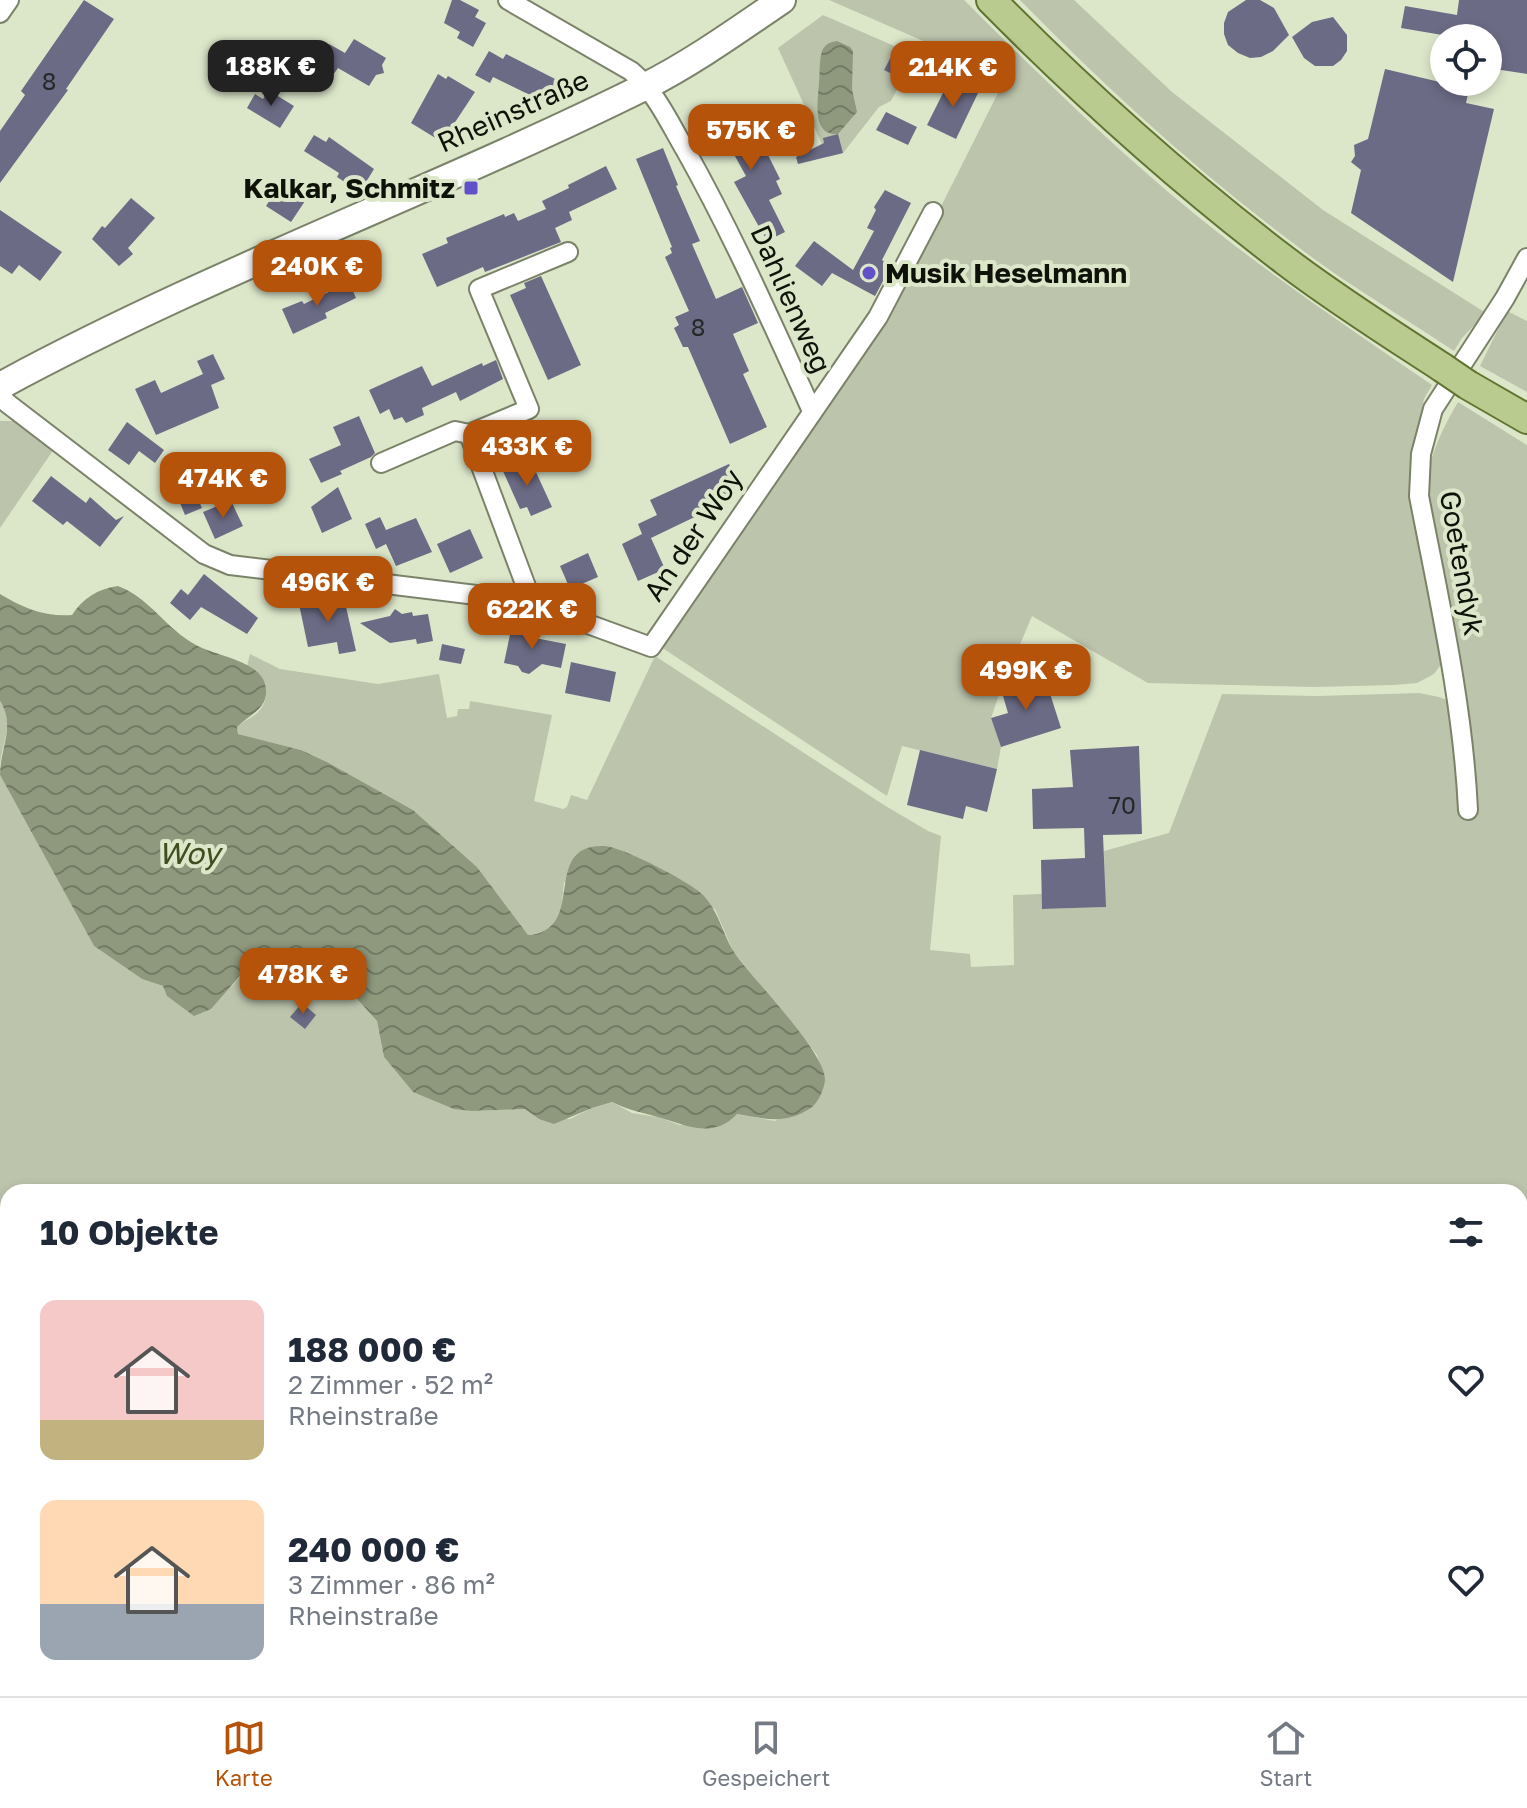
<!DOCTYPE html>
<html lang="de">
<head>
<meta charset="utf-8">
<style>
	body { margin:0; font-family:"Golos Text",sans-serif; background:#f6f6f7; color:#1f2937; height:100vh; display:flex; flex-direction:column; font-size:30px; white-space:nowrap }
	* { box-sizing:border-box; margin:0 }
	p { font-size:26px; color:#747a83 }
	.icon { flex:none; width:44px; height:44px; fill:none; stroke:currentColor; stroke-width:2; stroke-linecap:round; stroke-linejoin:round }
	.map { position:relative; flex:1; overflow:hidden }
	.details { position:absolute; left:0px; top:1184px; width:1528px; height:512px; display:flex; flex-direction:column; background:#fff; border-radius:24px 24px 0 0; box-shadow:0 4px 12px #0003 }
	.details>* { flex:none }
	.controls { position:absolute; left:1430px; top:24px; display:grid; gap:16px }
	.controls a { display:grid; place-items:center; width:72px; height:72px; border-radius:50%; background:#fff; box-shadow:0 4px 12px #0003; font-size:40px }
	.price { position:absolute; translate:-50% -68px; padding:0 18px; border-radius:16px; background:#b45309; color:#fff; font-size:26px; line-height:52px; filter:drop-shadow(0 2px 4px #0008) }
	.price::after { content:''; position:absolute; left:50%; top:48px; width:24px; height:18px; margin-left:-12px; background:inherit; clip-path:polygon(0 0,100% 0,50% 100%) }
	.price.on { background:#222; color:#fff }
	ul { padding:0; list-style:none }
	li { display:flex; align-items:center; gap:24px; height:200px; padding:0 40px }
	li span { display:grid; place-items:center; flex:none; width:224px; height:160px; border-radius:16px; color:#555 }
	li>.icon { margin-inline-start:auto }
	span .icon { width:96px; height:96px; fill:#fffc; stroke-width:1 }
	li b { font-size:34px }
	h2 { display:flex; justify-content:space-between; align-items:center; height:96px; padding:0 40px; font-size:34px }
	.tabs { display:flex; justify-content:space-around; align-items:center; height:112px; border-top:2px solid #e0e1e3; background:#fff; font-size:22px; color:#747a83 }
	.tabs a { display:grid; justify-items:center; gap:4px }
	.tabs .on { color:#b45309 }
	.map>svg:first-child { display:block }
	.green { fill:#bcc4ac }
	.water { fill:url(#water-waves) }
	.building { fill:#6b6b85 }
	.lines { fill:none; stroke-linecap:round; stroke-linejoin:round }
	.minor-casing { stroke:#7a8369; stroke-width:22 }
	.secondary-casing { stroke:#7a8369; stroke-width:30 }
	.primary-casing { stroke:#60742f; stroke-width:32 }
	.minor { stroke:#fff; stroke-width:18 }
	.secondary { stroke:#fff; stroke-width:26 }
	.primary { stroke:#bacb8f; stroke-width:28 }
	.primary-bridge-casing { stroke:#60742f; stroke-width:32; stroke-linecap:butt }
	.primary-bridge { stroke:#bacb8f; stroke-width:28 }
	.poi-dot { fill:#6150c8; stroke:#dce7ca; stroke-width:3 }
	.labels { text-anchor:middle; stroke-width:8; stroke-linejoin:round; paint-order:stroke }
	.number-label { font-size:24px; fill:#252827 }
	.street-label { font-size:28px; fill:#0e1208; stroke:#dce7ca }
	.poi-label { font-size:28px; font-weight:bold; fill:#0e1208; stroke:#dce7ca; text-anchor:end }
	.water-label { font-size:30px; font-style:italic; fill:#404e1f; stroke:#dce7ca }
</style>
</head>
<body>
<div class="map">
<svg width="1527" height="1696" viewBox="0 0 1527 1696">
	<defs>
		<pattern id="water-waves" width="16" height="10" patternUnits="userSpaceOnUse" patternTransform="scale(2)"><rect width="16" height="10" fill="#8f997d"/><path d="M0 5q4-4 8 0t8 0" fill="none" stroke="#737b64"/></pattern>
	</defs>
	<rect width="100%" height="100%" fill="#dce7ca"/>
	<path class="green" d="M 829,0 L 964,0 C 1037,73 1111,145 1191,211 C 1268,274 1351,329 1432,385 L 1424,399 L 1409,475 L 1443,649 L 1442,663 L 1434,674 L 1417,683 L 1394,685 L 1315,687 L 1148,683 L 1032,616 L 1001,689 L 991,718 L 1001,747 L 997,769 L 902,746 L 887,796 L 661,647 L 884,320 L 1006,77 Z
		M 1020,0 L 1074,0 L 1172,92 L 1323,210 L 1486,313 L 1462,338 L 1454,351 C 1402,316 1346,284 1297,246 C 1198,172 1106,88 1020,0 Z
		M 823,15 L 915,55 L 891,101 L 879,107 L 843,153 L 828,157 L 778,48 Z
		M 1507,311 L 1527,321 L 1527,392 L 1480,366 Z
		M 1458,402 L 1527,445 L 1527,1696 L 1351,1696 L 1350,1688 L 1520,1688 L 1520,1192 L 8,1192 L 8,1688 L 805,1688 L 791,1696 L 0,1696 L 0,775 L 94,946 L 142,979 L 163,986 L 230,988 L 246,970 L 267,960 L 319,971 L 348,989 L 377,1021 L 384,1057 L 413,1092 L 472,1111 L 525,1109 L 539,1119 L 570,1119 L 592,1108 L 612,1102 L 632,1113 L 658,1117 L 680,1125 L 736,1114 L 775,1121 L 825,1079 L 817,1055 L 733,951 L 715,909 L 564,882 C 561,910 563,932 528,935 L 477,867 L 413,810 L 327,762 L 301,750 L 238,734 L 237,727 C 244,720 253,718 259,711 C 274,694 262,676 247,666 L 250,654 L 280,669 L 378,684 L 439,674 L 447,718 L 457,716 L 458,709 L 469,709 L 470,701 L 552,715 L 534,801 L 563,809 L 567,807 L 571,795 L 587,800 L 655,656 L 884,805 L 928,831 L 941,836 L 930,950 L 970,954 L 971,967 L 1014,965 L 1013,895 L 1042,894 L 1043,909 L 1105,907 L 1104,851 L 1169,833 L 1222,694 L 1317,696 L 1419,693 L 1439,697 L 1447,700 L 1454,709 L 1461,755 L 1473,742 L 1426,498 C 1426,462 1440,433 1458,402 Z
		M 0,421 L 18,421 L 54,449 L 0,528 Z
		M 0,701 C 15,724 2,741 0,765 Z"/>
	<path class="water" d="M 837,41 L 850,47 L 853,51 L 852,89 L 857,112 L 838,134 C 811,136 818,100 819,83 C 820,73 819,61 822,51 C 825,44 830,42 837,41 Z
		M 118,586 C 150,598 166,629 196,645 C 215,656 258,660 265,684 C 271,708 251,713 237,727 L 238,734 L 301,750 L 327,762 L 413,810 L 477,867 L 528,935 C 589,931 539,844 604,846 C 623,847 688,881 702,894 C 719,911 722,933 734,952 C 752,979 826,1052 825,1080 C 824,1089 819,1101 812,1107 C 787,1125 765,1119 737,1114 C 713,1139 689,1126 661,1118 C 642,1112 630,1111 612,1102 L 592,1108 L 554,1124 L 539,1119 L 525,1109 L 472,1111 L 454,1109 L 413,1092 L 384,1057 L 377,1021 L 348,989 L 319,971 L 267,960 L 245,970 L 211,1009 L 194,1016 L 167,996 L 163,986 L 142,979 L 94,946 L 0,775 C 0,748 16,726 0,701 L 0,594 C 23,608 45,617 72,615 C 82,599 99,588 118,586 Z
		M 873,1688 L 1328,1688 L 1329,1696 L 863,1696 Z"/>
	<path class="building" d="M 84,0 L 114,19 L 66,89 L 68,90 L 0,183 L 0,131 L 25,95 L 21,91 Z
		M 452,0 L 460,0 L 479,10 L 475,17 L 486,23 L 473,47 L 457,38 L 460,32 L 444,23 Z
		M 1246,0 L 1260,0 L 1274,8 L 1289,35 L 1273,51 L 1261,57 L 1250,58 L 1238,53 L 1228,45 L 1224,34 L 1224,23 L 1228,12 Z
		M 1459,0 L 1527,0 L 1527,74 L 1488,68 L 1488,38 L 1460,38 L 1401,28 L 1405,6 L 1457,15 Z
		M 1333,17 L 1347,35 L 1347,51 L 1341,60 L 1333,66 L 1315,66 L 1304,58 L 1292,37 L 1312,22 Z
		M 354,39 L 386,58 L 382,65 L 384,73 L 376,75 L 369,86 L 338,68 L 333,75 L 316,65 L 329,44 L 345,53 Z
		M 489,51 L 503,59 L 506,54 L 563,83 L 552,106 L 493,77 L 490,83 L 475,75 Z
		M 892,55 L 910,64 L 902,79 L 884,70 Z
		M 1385,69 L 1469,89 L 1466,103 L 1494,109 L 1453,282 L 1351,213 L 1361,170 L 1351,162 L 1355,156 L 1354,145 L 1368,139 Z
		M 438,74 L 446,79 L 448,76 L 475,92 L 442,142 L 411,123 Z
		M 950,79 L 979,91 L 956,139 L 927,125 Z
		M 268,90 L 294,106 L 280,128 L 247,108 L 255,94 L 263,99 Z
		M 736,112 L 749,141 L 759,137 L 780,179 L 776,181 L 782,194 L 769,200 L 785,232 L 767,241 L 734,182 L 746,176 L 731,149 L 720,154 L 707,126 Z
		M 886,112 L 917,127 L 908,145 L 876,130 Z
		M 838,134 L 843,153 L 798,164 L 796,157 L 824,143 L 823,138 Z
		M 314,135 L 326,142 L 329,137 L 374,169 L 360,192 L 337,177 L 339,173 L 304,151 Z
		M 663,148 L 678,185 L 676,186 L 700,241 L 692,244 L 716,299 L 742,287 L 758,323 L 733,334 L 749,371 L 743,374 L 767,427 L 730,444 L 688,347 L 683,347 L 674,328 L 679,325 L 675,317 L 689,311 L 665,257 L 672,253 L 670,248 L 672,247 L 636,159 Z
		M 606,166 L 617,189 L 569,212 L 572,220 L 555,228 L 561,242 L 485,272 L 483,267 L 437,287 L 422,254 L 448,243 L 446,238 L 504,214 L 505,217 L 514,213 L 518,221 L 546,209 L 542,201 L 569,188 L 568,185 Z
		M 282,181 L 307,198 L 291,222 L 266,206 Z
		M 885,190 L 911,203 L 882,260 L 891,266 L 875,296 L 832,273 L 822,286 L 795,266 L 814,241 L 853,270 L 874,231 L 867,228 L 876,210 L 874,207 Z
		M 131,198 L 155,218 L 128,248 L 133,254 L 119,266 L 92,239 L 102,226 L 105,228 Z
		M 0,210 L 62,252 L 40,281 L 19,265 L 12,274 L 0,266 Z
		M 541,276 L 581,365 L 548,380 L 510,295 L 526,288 L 524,283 Z
		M 349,282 L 356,298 L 325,313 L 327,318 L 293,334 L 282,309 L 302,301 L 304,304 Z
		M 213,354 L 225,379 L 211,385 L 219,408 L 156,435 L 135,389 L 155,380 L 161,393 L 203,374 L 197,361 Z
		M 496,360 L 503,379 L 460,401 L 456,392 L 422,408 L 424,415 L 406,423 L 402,417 L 394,420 L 389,409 L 380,414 L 369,390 L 422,366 L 432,386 L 482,363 L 483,366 Z
		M 359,416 L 375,453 L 371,457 L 340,471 L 342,474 L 321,483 L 309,459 L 341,445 L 333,427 Z
		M 127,422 L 164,450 L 155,463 L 139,451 L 129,465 L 108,450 Z
		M 530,459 L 552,507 L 531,516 L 527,507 L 520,509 L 503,471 Z
		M 729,464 L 737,481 L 724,486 L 730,500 L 651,538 L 665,569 L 638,581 L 622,544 L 642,534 L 638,524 L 657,515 L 650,500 Z
		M 51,476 L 86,503 L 90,497 L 116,520 L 124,516 L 100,547 L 67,521 L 63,525 L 32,501 Z
		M 192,486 L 202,508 L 185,515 L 176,493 Z
		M 338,487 L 352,519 L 322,533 L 311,507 Z
		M 232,503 L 243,526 L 215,539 L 203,512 L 220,505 L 221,508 Z
		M 380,517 L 386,530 L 416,518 L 432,552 L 396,566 L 386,544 L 376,549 L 365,524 Z
		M 470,529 L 483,558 L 450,573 L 437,544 Z
		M 588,553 L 598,577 L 570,589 L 560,566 Z
		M 204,574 L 258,618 L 247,634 L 201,607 L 190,620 L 170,603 L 181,589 L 188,595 Z
		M 344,598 L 356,651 L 339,654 L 337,642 L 308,647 L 299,604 Z
		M 395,609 L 402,614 L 412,612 L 413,616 L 428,614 L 433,641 L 417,644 L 416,639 L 390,643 L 360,623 L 390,616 Z
		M 512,625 L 536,630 L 535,638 L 566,644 L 561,668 L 542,664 L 529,674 L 522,672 L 518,666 L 504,663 Z
		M 442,644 L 465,649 L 461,664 L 439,660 Z
		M 571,662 L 616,672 L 610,702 L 565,693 Z
		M 1044,675 L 1061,728 L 1001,747 L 991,718 L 1008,713 L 1001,689 Z
		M 1139,746 L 1142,834 L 1103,835 L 1106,907 L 1042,909 L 1041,860 L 1085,858 L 1084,828 L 1033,829 L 1032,789 L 1073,787 L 1070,750 Z
		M 920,750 L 997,769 L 987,812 L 966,806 L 963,819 L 907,805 Z
		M 302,1003 L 316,1015 L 305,1029 L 290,1017 Z"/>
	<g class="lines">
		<g class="minor-casing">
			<path id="minor" d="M 508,0 L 631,71 C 656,92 670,124 686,151 C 733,235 772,323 812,411
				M 0,13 L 9,0
				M 0,395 L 7,403 L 204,554 L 230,565 L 525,601 L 651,647 L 878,317 L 933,212
				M 381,463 L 455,431 L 469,434
				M 525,601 L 527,589 L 469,434 L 529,409 L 479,289 L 568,252
				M 1468,810 C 1463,704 1439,600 1419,496 L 1421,454 L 1433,409 L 1505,298 L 1527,258"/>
		</g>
		<g class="secondary-casing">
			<path id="secondary" d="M 0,386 C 208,273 432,192 644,87 C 692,63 738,30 782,0"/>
		</g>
		<g class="primary-casing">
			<path id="primary" d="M 991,0 C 1084,94 1182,182 1287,262 C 1337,300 1391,334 1443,368
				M 1468,385 L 1527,419"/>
		</g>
		<use href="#minor" class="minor"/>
		<use href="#secondary" class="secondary"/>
		<use href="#primary" class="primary"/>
		<g class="primary-bridge-casing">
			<path id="primary-bridge" d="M 1443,368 L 1468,385"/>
		</g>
		<use href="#primary-bridge" class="primary-bridge"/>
	</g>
	<g class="poi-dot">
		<rect x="463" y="180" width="16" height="16" rx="4"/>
		<circle cx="869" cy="273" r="8"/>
	</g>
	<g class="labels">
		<g class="number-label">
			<text x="49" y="90">8</text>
			<text x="698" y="336">8</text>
			<text x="1122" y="814">70</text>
		</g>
		<g class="street-label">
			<text transform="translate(513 111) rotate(-24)" y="10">Rheinstraße</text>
			<text transform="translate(791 299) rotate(66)" y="10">Dahlienweg</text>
			<text transform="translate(693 535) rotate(-56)" y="10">An der Woy</text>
			<text transform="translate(1462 563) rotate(80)" y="10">Goetendyk</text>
		</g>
		<g class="poi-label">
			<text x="455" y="198">Kalkar, Schmitz</text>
			<text x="885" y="283" text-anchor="start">Musik Heselmann</text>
		</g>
		<g class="water-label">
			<text x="189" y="864">Woy</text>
		</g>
	</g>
</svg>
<div class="controls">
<a><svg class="icon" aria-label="locate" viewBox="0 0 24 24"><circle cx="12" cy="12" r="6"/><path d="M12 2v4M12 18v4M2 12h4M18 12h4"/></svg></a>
</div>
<b class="price on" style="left:271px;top:108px">188K €</b>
<b class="price" style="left:953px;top:109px">214K €</b>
<b class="price" style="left:751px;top:172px">575K €</b>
<b class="price" style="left:317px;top:308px">240K €</b>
<b class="price" style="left:527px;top:488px">433K €</b>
<b class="price" style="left:223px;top:520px">474K €</b>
<b class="price" style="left:328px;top:624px">496K €</b>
<b class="price" style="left:532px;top:651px">622K €</b>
<b class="price" style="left:1026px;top:712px">499K €</b>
<b class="price" style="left:303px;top:1016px">478K €</b>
<section class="details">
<h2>10 Objekte<svg class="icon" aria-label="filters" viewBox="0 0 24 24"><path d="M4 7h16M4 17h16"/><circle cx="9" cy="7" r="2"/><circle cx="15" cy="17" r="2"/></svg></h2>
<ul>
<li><span style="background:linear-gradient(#f6c9c9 75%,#c2b280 0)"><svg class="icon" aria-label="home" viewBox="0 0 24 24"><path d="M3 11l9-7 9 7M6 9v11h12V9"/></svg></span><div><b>188 000 €</b><p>2 Zimmer · 52 m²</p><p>Rheinstraße</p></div><svg class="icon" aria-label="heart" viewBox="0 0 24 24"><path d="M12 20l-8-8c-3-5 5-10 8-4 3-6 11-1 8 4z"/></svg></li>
<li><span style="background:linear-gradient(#ffd9b3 65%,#9aa5b1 0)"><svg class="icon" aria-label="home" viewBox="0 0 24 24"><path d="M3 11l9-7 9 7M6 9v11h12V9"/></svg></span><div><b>240 000 €</b><p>3 Zimmer · 86 m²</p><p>Rheinstraße</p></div><svg class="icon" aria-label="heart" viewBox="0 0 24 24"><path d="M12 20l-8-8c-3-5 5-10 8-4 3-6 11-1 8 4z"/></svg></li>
</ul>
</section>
</div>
<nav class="tabs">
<a class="on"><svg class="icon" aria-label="map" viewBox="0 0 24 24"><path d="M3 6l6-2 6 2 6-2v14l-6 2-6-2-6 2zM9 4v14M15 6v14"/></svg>Karte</a>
<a><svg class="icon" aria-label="saved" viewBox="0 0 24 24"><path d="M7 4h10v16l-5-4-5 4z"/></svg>Gespeichert</a>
<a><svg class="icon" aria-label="home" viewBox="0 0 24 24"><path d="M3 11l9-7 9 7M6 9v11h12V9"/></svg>Start</a>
</nav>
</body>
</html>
